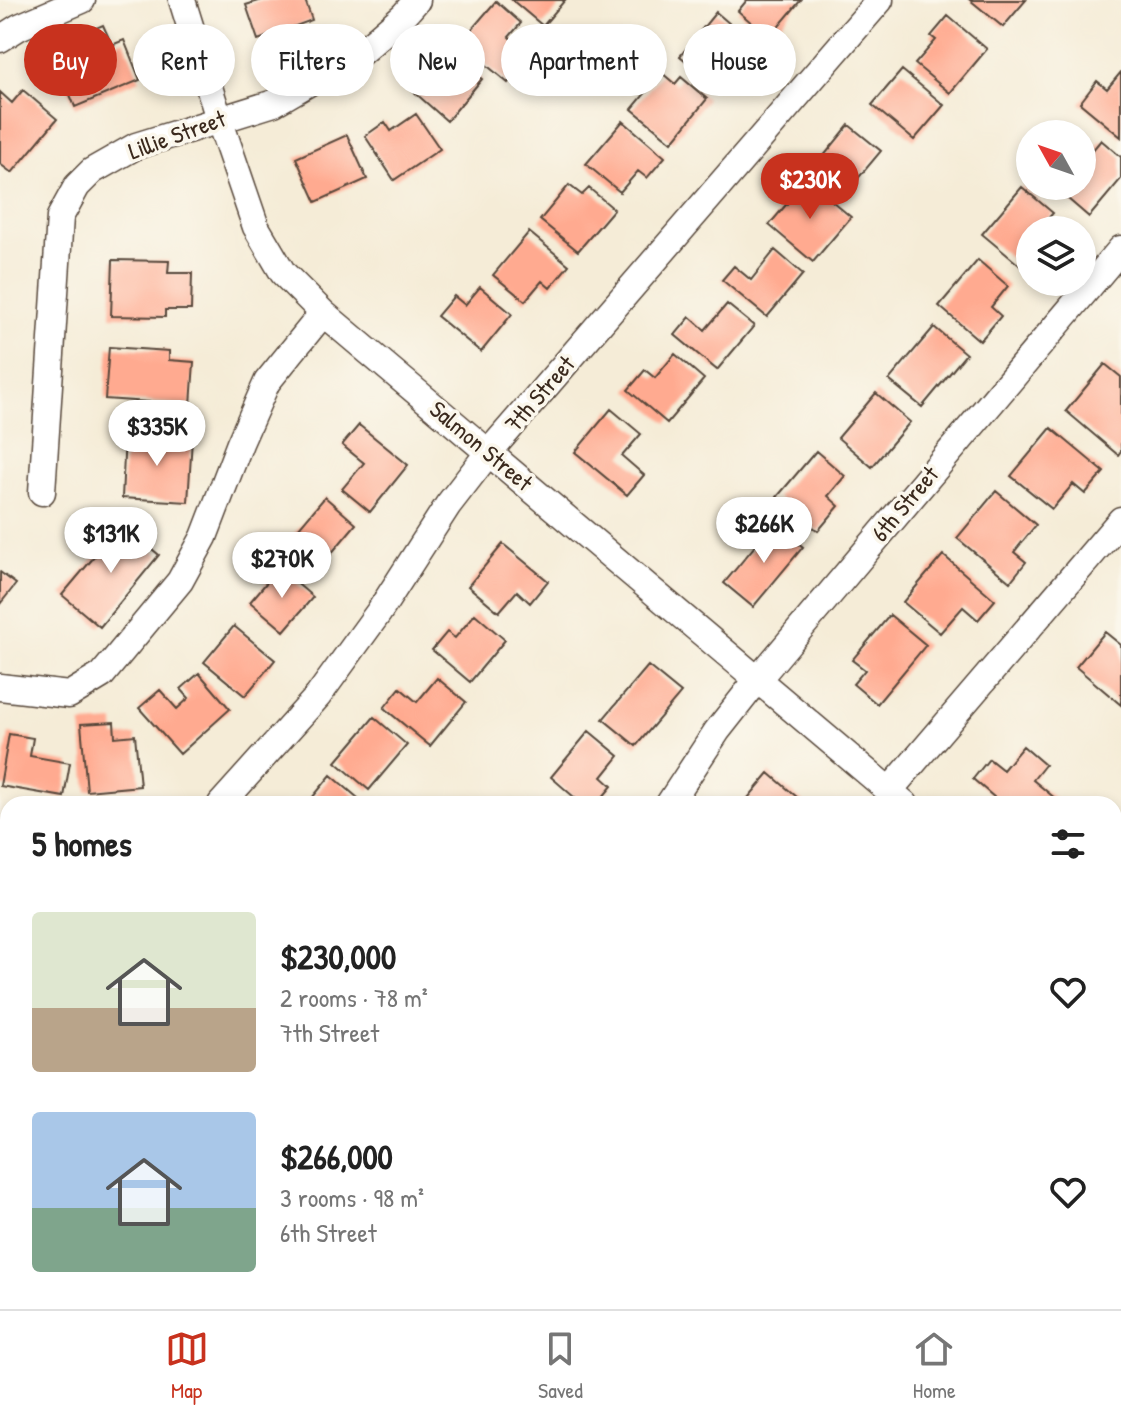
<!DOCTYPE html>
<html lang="en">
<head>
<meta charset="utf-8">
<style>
	body { margin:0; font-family:"Patrick Hand",sans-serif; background:#f6f6f6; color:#222; height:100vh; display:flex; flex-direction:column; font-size:30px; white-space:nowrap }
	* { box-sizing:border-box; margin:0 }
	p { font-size:26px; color:#767676 }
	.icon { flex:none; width:44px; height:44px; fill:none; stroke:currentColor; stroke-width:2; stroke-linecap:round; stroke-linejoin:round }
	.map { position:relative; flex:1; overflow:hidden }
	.panel { position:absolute; left:0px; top:796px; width:1122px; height:514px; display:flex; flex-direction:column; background:#fff; border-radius:24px 24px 0 0; box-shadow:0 4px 12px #0003 }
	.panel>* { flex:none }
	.banner { position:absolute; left:24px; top:24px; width:1074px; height:72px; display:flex; gap:16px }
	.needle { width:52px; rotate:310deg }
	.fabs { position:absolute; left:1016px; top:120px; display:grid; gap:16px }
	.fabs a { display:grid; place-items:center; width:80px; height:80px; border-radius:50%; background:#fff; box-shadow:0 4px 12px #0003; font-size:40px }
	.price { position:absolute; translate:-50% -68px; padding:0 18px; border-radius:28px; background:#fff; color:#222; font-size:26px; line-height:52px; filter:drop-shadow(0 2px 4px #0008) }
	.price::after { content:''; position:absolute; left:50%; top:48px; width:24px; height:18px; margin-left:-12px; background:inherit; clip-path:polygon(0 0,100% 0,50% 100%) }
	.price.current { background:#c8321e; color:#fff }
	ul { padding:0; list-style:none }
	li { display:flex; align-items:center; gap:24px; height:200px; padding:0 32px }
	li span { display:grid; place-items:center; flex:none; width:224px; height:160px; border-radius:8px; color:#555 }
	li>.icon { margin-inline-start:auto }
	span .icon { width:96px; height:96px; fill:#fffc; stroke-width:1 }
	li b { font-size:34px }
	h2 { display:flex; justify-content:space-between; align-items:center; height:96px; padding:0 32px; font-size:34px }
	.tag { padding:0 28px; border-radius:36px; background:#fff; box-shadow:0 4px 12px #0003; font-size:28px; line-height:72px }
	.tag.current { background:#c8321e; color:#fff }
	.menu { display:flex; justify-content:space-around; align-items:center; height:112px; border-top:2px solid #e0e0e0; background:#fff; font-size:22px; color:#767676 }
	.menu a { display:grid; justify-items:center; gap:4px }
	.menu .current { color:#c8321e }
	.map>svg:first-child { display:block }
	.building { fill:#ffaa90 }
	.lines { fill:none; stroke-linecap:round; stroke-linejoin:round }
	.minor-casing { stroke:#57473a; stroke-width:29 }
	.major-casing { stroke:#57473a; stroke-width:37 }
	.minor { stroke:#fff; stroke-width:26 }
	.major { stroke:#fff; stroke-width:34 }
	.labels { text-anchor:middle; stroke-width:7; stroke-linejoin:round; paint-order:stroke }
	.street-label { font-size:24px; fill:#3b2a1e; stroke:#fbf7ec }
</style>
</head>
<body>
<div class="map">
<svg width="1121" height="1309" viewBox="0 0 1121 1309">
	<rect width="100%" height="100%" fill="#fbf7ec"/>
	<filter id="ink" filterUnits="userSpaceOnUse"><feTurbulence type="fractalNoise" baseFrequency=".0125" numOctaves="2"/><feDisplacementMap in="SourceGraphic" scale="16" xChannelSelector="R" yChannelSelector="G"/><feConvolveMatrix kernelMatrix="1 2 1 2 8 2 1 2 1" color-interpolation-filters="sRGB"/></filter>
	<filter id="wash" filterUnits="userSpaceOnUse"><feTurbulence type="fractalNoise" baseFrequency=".006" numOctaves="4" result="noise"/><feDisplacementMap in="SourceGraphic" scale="32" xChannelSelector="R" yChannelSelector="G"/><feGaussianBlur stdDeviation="1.8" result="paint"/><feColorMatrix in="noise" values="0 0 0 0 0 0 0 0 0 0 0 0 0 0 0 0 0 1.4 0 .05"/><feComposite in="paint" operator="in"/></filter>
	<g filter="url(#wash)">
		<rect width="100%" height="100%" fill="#f5ecd7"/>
		<g id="blocks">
			<path class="building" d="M 262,0 L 305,0 L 312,20 L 258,40 L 246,5 Z
				M 512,0 L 565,0 L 543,26 Z
				M 747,0 L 801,0 L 769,38 L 738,11 Z
				M 970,0 L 1026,0 L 1003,27 Z
				M 496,1 L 521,23 L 509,37 L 530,56 L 508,83 L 460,43 Z
				M 716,12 L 758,48 L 740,69 L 729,60 L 711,82 L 680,56 Z
				M 948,16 L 987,49 L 950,93 L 915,64 L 936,40 L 931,36 Z
				M 103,25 L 112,45 L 124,40 L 140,80 L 75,107 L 57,63 L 76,55 L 70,39 Z
				M 448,50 L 482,79 L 447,121 L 413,91 Z
				M 902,70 L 944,105 L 914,140 L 872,105 Z
				M 1121,72 L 1121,137 L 1080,103 L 1097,81 L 1107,89 Z
				M 662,73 L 675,84 L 681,77 L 707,99 L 672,142 L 632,109 Z
				M 23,90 L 57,119 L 12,173 L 0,164 L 0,92 L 12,103 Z
				M 416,114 L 440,149 L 394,180 L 365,136 L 385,122 L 391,131 Z
				M 623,121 L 665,157 L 647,178 L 638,171 L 620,192 L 586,164 Z
				M 849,125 L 881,151 L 844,195 L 813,169 Z
				M 347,135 L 367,179 L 316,202 L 296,158 Z
				M 1101,140 L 1121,157 L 1121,179 L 1089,217 L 1053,186 L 1082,186 L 1082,163 Z
				M 807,180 L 851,217 L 813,262 L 769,225 Z
				M 569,185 L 582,195 L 589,188 L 614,209 L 578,251 L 540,220 Z
				M 1022,187 L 1053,213 L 1038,230 L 1030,230 L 1030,274 L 982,234 Z
				M 529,232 L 569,265 L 550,288 L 542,281 L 525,301 L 493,275 Z
				M 775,250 L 803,274 L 767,317 L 722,280 L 734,266 L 751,280 Z
				M 113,260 L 169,261 L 168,273 L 192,273 L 191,310 L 165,310 L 165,317 L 111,316 Z
				M 978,260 L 1008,286 L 991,307 L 1001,316 L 980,341 L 939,306 Z
				M 480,287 L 512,314 L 481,352 L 437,316 L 454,296 L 465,305 Z
				M 727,304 L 754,326 L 717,370 L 675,335 L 690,317 L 705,330 Z
				M 934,327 L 966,354 L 922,407 L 889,380 Z
				M 109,347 L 169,351 L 169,360 L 194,362 L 191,405 L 105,399 Z
				M 675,354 L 704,379 L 667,423 L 628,390 L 645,370 L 655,378 Z
				M 1105,364 L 1121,377 L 1121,451 L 1118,455 L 1066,411 Z
				M 876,393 L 910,422 L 872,467 L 838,438 Z
				M 611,409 L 641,434 L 622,456 L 644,475 L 627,495 L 575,452 Z
				M 359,425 L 408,465 L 370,512 L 342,489 L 364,463 L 342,445 Z
				M 1051,428 L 1104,472 L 1085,494 L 1073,484 L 1052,509 L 1011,476 Z
				M 125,435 L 192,439 L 188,502 L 122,498 Z
				M 816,451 L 845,476 L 828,496 L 839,506 L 818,531 L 777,497 Z
				M 996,491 L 1036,525 L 1014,552 L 1026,562 L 1010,582 L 957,538 Z
				M 325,497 L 356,524 L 319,568 L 287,542 Z
				M 774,523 L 803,547 L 753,607 L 724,583 Z
				M 122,524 L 159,555 L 100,627 L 62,595 Z
				M 503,544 L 548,581 L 530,603 L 517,591 L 499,612 L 468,586 Z
				M 943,555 L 995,600 L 978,620 L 963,607 L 940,633 L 903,602 Z
				M 279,568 L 313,597 L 284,631 L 250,602 Z
				M 0,572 L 16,584 L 0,604 Z
				M 475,614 L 505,640 L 470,682 L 432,650 L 447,632 L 455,638 Z
				M 890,615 L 926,645 L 877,704 L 853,684 L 865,670 L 852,660 Z
				M 234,626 L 275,660 L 245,696 L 204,662 Z
				M 1105,632 L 1121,645 L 1121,705 L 1076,667 Z
				M 648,666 L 681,693 L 636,746 L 603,719 Z
				M 199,673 L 230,709 L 180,754 L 139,708 L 160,690 L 177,709 L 189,698 L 181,689 Z
				M 437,678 L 466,702 L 430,746 L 384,708 L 400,688 L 417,702 Z
				M 374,717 L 407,745 L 369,790 L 336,762 Z
				M 114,722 L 115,737 L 135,735 L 140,786 L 87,791 L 81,724 Z
				M 589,731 L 619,756 L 602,777 L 612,786 L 597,804 L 582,804 L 551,777 Z
				M 9,734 L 33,738 L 30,756 L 70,763 L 64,797 L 0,786 Z
				M 1023,746 L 1045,765 L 1033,780 L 1062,804 L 1002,804 L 973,779 L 989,759 L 1003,770 Z
				M 769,773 L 805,804 L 743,804 Z
				M 331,775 L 365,804 L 307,804 Z
				M 8,928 L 8,959 L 0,954 L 0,942 Z
				M 1121,1060 L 1121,1082 L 1114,1077 L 1114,1069 Z
				M 401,1302 L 456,1302 L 447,1309 L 433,1309 L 430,1304 L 423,1309 L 406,1309 Z
				M 565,1302 L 650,1302 L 644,1309 L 573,1309 Z
				M 926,1302 L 982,1302 L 976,1309 L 920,1309 Z"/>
		</g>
	</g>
	<g filter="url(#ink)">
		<use href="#blocks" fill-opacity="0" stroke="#57473a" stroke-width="2"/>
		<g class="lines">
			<g class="minor-casing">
				<path id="minor" d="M 182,0 L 219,119 L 256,227 L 283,273 L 323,313 L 905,804
					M 0,39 L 19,27 L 82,0
					M 42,492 L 60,217 L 77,186 L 92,171 L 136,146 L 274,103 L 360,53 L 404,15 L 417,0
					M 0,687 L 69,695 L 102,675 L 180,581 L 204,537 L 240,443 L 267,382 L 323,313
					M 889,791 L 1121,520
					M 221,804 L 318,696 L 379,612 L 448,505 L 489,452 L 880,0
					M 669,804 L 717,731 L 758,679 L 1121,249
					M 0,850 L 8,851
					M 1114,1155 L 1121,1160
					M 1114,1251 L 1121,1243
					M 378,1302 L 382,1309
					M 474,1309 L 480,1302
					M 1065,1309 L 1071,1302"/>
			</g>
			<g class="major-casing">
				<path id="major" d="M 1114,887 L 1121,879
					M 1114,949 L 1121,947
					M 755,1309 L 761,1302
					M 816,1309 L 822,1302"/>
			</g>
			<use href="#minor" class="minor"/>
			<use href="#major" class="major"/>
		</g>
	</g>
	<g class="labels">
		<g class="street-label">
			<text transform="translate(177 135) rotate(-20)" y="8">Lillie Street</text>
			<text transform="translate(540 394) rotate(-49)" y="8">7th Street</text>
			<text transform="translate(481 446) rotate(40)" y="8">Salmon Street</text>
			<text transform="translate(905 504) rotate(-50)" y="8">6th Street</text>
		</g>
	</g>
</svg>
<div class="fabs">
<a><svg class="needle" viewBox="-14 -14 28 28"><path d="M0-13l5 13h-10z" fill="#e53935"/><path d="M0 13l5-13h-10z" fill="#767676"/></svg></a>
<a><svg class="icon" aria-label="layers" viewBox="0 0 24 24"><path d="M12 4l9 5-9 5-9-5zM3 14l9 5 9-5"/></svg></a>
</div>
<b class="price current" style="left:810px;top:221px">$230K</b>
<b class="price" style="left:157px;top:468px">$335K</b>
<b class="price" style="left:764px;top:565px">$266K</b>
<b class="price" style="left:111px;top:575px">$131K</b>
<b class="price" style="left:282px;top:600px">$270K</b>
<div class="banner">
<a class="tag current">Buy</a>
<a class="tag">Rent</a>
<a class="tag">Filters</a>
<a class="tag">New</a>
<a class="tag">Apartment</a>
<a class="tag">House</a>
</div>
<section class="panel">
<h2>5 homes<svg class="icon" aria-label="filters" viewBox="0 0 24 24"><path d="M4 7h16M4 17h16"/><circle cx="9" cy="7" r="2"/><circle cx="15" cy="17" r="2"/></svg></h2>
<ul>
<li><span style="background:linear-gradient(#dfe7d0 60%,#b9a48a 0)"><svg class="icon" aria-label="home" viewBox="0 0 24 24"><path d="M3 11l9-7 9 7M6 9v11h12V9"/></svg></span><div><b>$230,000</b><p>2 rooms · 78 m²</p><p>7th Street</p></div><svg class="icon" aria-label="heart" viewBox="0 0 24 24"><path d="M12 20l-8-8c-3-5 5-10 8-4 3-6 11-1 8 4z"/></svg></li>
<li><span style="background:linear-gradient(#a9c7e8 60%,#7fa58c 0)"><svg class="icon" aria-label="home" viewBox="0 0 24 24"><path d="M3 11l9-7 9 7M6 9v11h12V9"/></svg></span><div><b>$266,000</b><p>3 rooms · 98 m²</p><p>6th Street</p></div><svg class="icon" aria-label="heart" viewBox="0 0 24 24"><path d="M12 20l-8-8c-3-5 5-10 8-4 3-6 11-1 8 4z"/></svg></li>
</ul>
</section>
</div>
<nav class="menu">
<a class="current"><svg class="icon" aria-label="map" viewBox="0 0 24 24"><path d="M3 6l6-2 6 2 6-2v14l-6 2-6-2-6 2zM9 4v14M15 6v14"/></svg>Map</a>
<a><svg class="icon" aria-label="saved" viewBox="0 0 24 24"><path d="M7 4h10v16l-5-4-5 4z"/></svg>Saved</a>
<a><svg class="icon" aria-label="home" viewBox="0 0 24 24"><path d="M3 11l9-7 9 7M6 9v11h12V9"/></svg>Home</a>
</nav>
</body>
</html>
